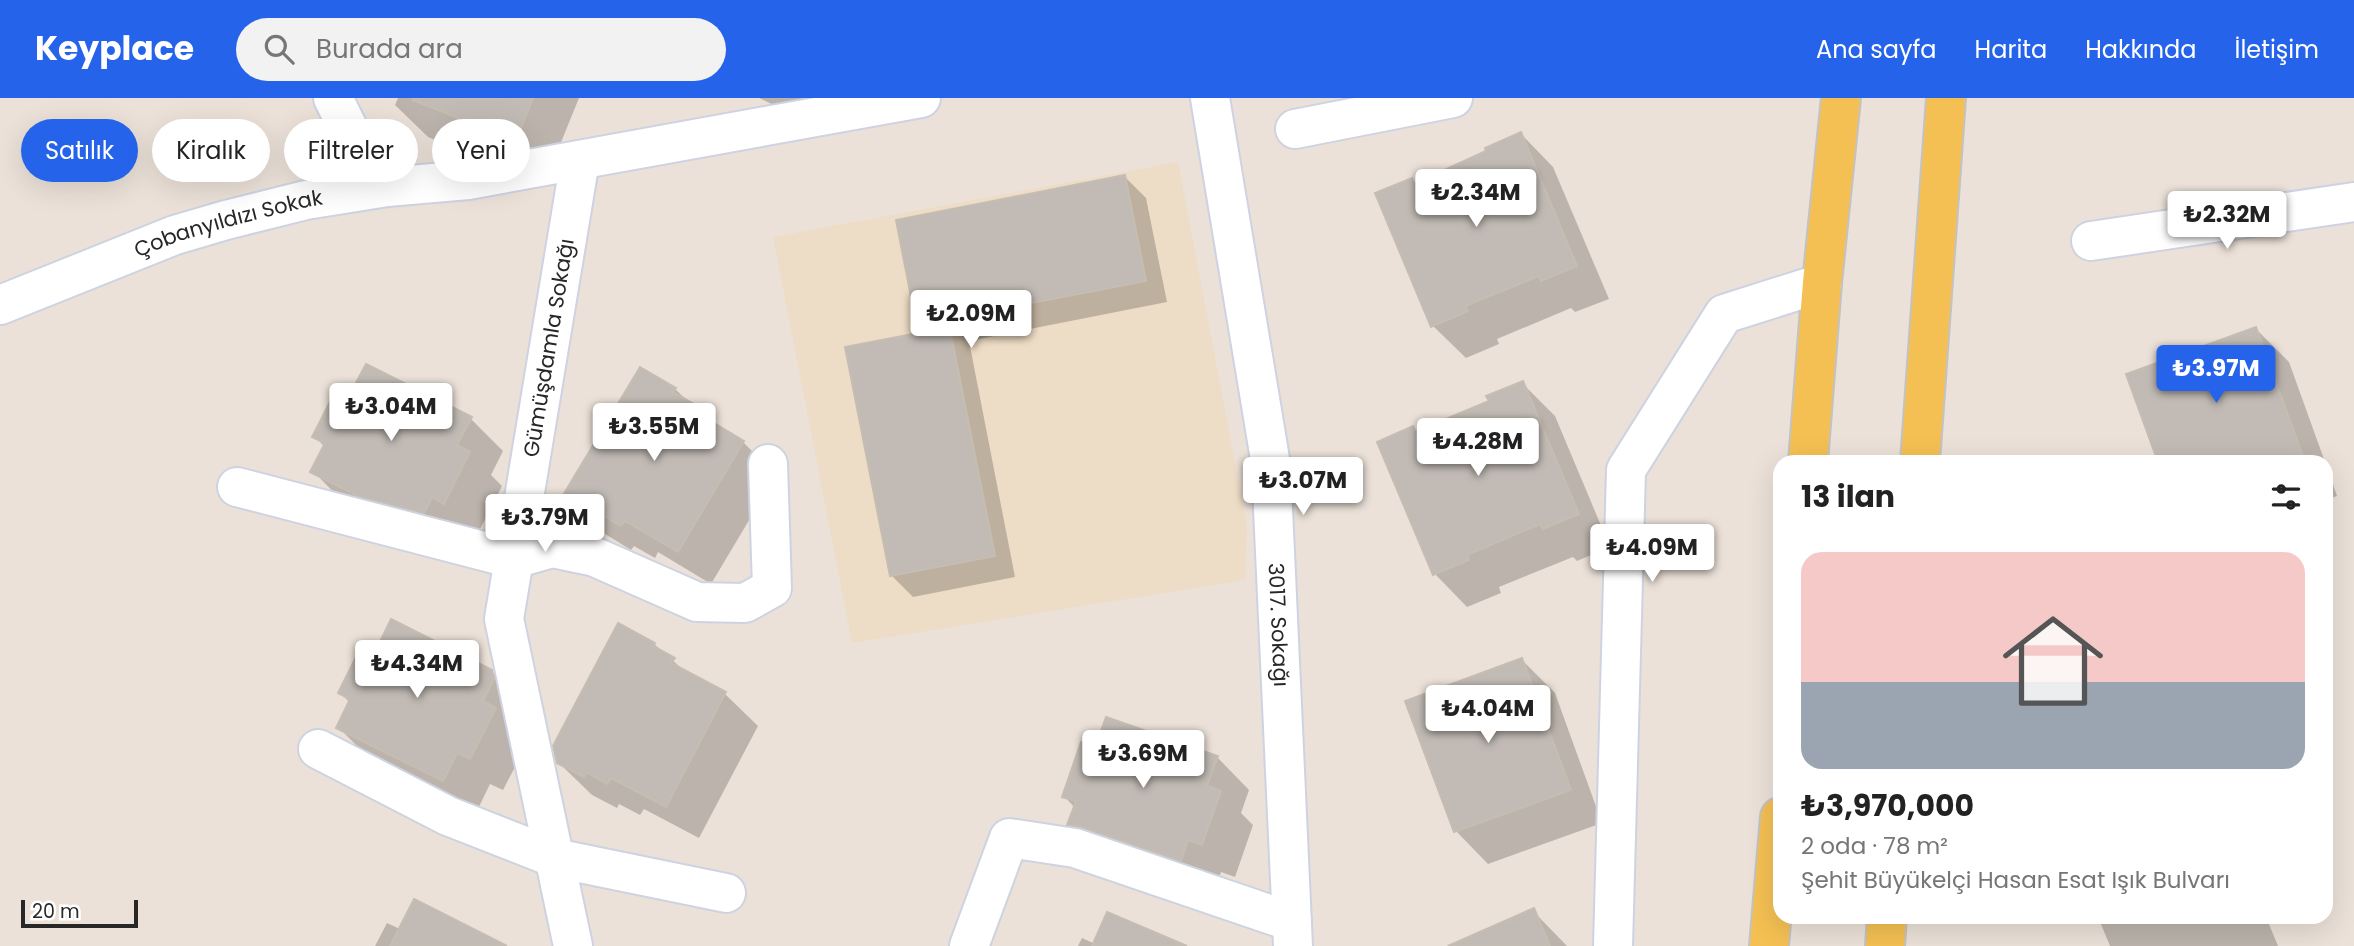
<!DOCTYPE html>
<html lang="tr">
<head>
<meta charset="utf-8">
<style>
	body { margin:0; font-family:Poppins,sans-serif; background:#f2f2f2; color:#222; height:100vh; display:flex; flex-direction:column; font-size:26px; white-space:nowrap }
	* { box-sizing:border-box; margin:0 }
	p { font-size:23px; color:#767676 }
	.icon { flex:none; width:38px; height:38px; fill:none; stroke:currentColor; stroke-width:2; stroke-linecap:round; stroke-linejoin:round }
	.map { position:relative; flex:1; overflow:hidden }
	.details { position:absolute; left:1773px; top:357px; width:560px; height:469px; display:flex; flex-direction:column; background:#fff; border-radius:21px; box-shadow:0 7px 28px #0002 }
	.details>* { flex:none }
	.guide { position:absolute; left:21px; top:21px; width:665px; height:63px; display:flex; gap:14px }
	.scale { position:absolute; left:21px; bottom:18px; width:117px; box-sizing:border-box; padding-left:7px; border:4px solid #272727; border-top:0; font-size:19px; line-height:24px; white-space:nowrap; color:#272727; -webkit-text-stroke:5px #fff; paint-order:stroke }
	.price { position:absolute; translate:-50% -60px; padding:0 16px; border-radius:7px; background:#fff; color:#222; font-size:23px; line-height:46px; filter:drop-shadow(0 2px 4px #0008) }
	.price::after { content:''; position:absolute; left:50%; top:42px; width:21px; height:16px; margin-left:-10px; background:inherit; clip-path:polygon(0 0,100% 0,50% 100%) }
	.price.current { background:#2563eb; color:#fff }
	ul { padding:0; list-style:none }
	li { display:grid; align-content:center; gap:14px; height:371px; padding:0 28px }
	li+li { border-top:2px solid #e0e0e0 }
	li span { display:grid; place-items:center; height:217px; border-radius:21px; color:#555 }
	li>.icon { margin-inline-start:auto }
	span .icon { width:126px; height:126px; fill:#fffc; stroke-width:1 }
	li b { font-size:30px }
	h2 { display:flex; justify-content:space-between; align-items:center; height:84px; padding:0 28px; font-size:30px }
	.tag { padding:0 24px; border-radius:32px; background:#fff; box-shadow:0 7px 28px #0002; font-size:24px; line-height:63px }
	.tag.current { background:#2563eb; color:#fff }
	header { display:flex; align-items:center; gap:42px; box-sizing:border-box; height:98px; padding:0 35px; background:#2563eb; color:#fff }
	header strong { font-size:33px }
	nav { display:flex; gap:38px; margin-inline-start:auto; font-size:24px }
	.search { width:490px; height:63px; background:#f2f2f2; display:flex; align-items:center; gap:18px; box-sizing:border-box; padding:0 24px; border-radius:38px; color:#767676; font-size:26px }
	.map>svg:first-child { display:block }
	.education { fill:#eeddc6 }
	.shadow { fill:#0003 }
	.building { fill:#c2bbb5; stroke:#c6bdb2; stroke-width:2 }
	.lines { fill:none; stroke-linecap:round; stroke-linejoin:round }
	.minor-casing { stroke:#cdd3e1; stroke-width:42 }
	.major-casing { stroke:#c3c3c3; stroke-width:42 }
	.minor { stroke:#fff; stroke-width:38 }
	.major { stroke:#f4c053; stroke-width:38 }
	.labels { text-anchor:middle; stroke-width:6; stroke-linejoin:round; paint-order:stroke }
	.street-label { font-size:21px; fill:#272727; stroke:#fff }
</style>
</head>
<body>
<header>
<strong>Keyplace</strong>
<div class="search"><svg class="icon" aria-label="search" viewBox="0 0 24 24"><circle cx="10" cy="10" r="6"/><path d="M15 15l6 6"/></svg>Burada ara</div>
<nav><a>Ana sayfa</a><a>Harita</a><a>Hakkında</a><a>İletişim</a></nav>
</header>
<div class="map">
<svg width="2354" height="848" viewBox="0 0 2354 848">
	<rect width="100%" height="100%" fill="#ebe1d8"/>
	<path class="education" d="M 1178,64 L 1247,428 L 1245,482 L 852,545 L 773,139 Z"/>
	<path class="shadow" d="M 398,0 L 579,0 L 549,74 L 491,52 L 489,58 L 466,49 L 464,54 L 428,39 L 395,7 Z
		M 759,0 L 819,0 L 808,23 Z
		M 1521,36 L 1553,69 L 1609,201 L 1575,214 L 1571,210 L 1497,241 L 1499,246 L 1466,260 L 1433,228 L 1411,82 L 1416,87 Z
		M 1125,79 L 1146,100 L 1167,204 L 969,243 L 1015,479 L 913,499 L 891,477 L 920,236 Z
		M 2256,231 L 2289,264 L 2325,364 L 2160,364 Z
		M 1522,285 L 1555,318 L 1610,449 L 1577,463 L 1573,459 L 1499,489 L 1501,495 L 1467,509 L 1435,476 L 1413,331 L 1417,335 L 1491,304 Z
		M 675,291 L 711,325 L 743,344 L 776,377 L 711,486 L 658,454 L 655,460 L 634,448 L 631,452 L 597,431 L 564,399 Z
		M 352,297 L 470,320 L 503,353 L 491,377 L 502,388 L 477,437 L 345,406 L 313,373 L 325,349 L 314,338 Z
		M 2326,366 L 2337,398 L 2326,402 Z
		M 654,546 L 689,577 L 725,596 L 758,628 L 699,740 L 644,711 L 640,717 L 619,706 L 617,710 L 592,697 L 558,664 Z
		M 378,552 L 491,573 L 525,607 L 528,644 L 503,692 L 490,686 L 476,715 L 371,662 L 338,629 L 350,605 L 340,594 Z
		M 1522,562 L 1555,595 L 1602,725 L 1488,766 L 1456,733 L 1408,604 Z
		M 1096,652 L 1217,659 L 1249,692 L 1241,715 L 1253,727 L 1235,779 L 1221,774 L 1214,795 L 1102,759 L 1069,726 L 1075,710 L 1064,698 Z
		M 1533,813 L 1567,848 L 1453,848 Z
		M 2098,819 L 2266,819 L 2278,848 L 2110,848 Z
		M 387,825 L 400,831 L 504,848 L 375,848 Z
		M 1082,840 L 1095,846 L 1183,848 L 1078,848 Z"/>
	<path class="building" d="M 413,0 L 533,0 L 516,43 L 413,2 Z
		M 1521,34 L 1577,168 L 1541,183 L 1539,178 L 1465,208 L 1468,213 L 1431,229 L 1375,95 L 1412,80 L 1414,86 L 1486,53 L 1485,50 Z
		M 1125,77 L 1146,183 L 948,221 L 995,458 L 890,478 L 845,249 L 918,235 L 896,122 Z
		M 2256,229 L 2305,364 L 2158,364 L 2126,276 Z
		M 366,266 L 472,319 L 457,347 L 470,354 L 444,406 L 432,399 L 424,415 L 358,398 L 310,374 L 325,345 L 312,339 L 338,288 L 351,294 Z
		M 640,269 L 676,290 L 673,294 L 694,306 L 691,311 L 744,343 L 678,454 L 625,423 L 621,428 L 600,416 L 598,420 L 562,399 Z
		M 1523,283 L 1579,416 L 1543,431 L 1540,426 L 1467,457 L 1469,462 L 1433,477 L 1377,344 L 1413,328 L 1415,334 L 1489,303 L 1486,298 Z
		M 391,521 L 492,572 L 494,581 L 483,603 L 496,610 L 470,661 L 457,655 L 443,683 L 336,630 L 350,601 L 338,595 L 364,543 L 377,550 Z
		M 618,525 L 655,545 L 653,548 L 675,560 L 671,565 L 726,594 L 666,709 L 611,680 L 607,686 L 586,674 L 584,679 L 557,665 L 553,648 Z
		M 1522,560 L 1571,692 L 1454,734 L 1405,603 Z
		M 1106,619 L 1218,658 L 1207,688 L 1221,693 L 1202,747 L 1188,742 L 1181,763 L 1082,729 L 1067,727 L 1076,703 L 1062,699 L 1081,644 L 1095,649 Z
		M 414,801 L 507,848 L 390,848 Z
		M 1534,810 L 1550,848 L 1448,848 Z
		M 1107,814 L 1187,848 L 1092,848 Z"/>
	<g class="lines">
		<g class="minor-casing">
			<g id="minor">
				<path d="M 333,0 L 360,54 L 387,89"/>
				<path id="s1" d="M 1210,0 L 1271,367 L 1293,848"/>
				<path d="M 1295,31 L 1453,0"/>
				<path d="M 2091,143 L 2354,104"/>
				<path id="s2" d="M 0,207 L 175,137 L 226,122 L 306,102 L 387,89 L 468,82 L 921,0"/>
				<path d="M 237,389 L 514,461 L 552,450 L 595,459 L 697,504 L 745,505 L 772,490 L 768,366"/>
				<path d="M 318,651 L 448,718 L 555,760 L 726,795"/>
				<path id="s3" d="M 573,848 L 504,521 L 580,62"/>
				<path d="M 969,848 L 1009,740 L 1075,750 L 1292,824"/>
				<path d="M 1613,848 L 1626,372 L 1724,216 L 1822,185"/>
			</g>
		</g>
		<g class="major-casing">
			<path id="major" d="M 1808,364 L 1822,185 L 1841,0
				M 1920,364 L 1946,0
				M 1769,848 L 1780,719
				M 1885,848 L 1887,819"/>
		</g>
		<use href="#minor" class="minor"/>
		<use href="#major" class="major"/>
	</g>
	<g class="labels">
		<g class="street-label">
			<text dy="7" stroke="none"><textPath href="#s2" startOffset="243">Çobanyıldızı Sokak</textPath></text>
			<text dy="7" stroke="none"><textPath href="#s3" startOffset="609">Gümüşdamla Sokağı</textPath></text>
			<text dy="7" stroke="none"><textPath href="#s1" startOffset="532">3017. Sokağı</textPath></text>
		</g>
	</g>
</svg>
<div class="scale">20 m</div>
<b class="price" style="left:1476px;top:131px">₺2.34M</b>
<b class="price" style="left:2227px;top:153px">₺2.32M</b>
<b class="price" style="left:971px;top:252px">₺2.09M</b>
<b class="price current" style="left:2216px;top:307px">₺3.97M</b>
<b class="price" style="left:391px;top:345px">₺3.04M</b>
<b class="price" style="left:654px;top:365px">₺3.55M</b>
<b class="price" style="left:1478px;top:380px">₺4.28M</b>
<b class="price" style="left:1303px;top:419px">₺3.07M</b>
<b class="price" style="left:545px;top:456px">₺3.79M</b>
<b class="price" style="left:1652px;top:486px">₺4.09M</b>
<b class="price" style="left:417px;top:602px">₺4.34M</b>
<b class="price" style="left:1488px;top:647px">₺4.04M</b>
<b class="price" style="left:1143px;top:692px">₺3.69M</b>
<div class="guide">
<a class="tag current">Satılık</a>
<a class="tag">Kiralık</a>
<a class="tag">Filtreler</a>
<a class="tag">Yeni</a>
</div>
<section class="details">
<h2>13 ilan<svg class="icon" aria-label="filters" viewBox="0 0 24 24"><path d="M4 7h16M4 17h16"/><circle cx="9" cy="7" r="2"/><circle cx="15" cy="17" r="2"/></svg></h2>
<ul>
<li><span style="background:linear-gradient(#f6c9c9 60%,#9aa5b1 0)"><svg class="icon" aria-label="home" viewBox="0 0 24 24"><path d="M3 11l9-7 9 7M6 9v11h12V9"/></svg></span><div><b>₺3,970,000</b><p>2 oda · 78 m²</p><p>Şehit Büyükelçi Hasan Esat Işık Bulvarı</p></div></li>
</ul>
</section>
</div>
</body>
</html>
